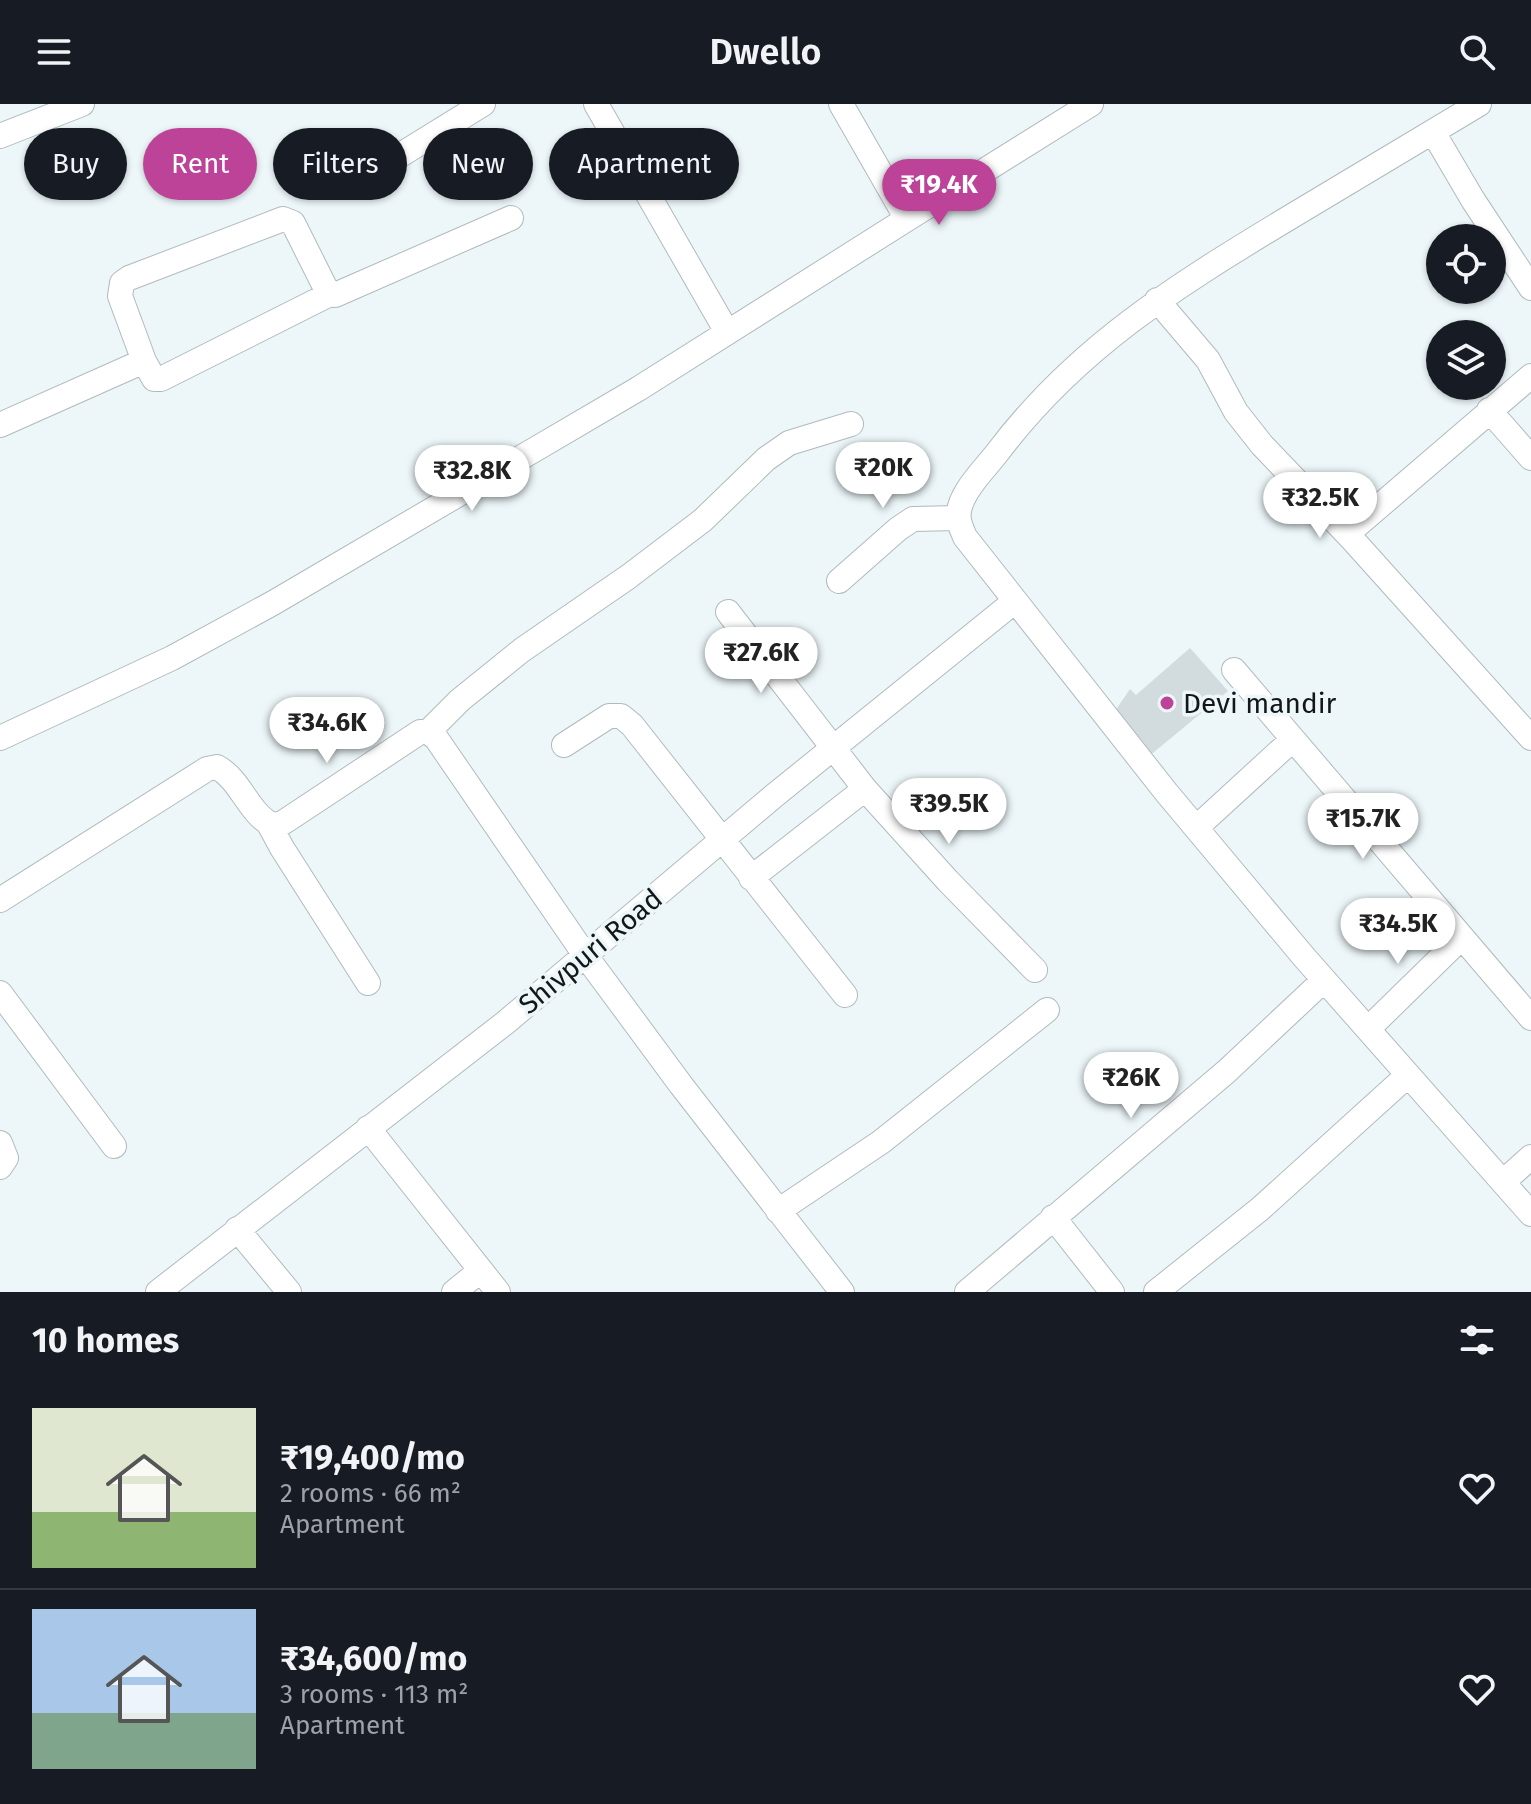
<!DOCTYPE html>
<html lang="en">
<head>
<meta charset="utf-8">
<style>
	body { margin:0; font-family:"Fira Sans",sans-serif; background:#20242c; color:#f1f3f6; height:100vh; display:flex; flex-direction:column; font-size:30px; white-space:nowrap }
	* { box-sizing:border-box; margin:0 }
	p { font-size:26px; color:#9ea1a6 }
	.icon { flex:none; width:44px; height:44px; fill:none; stroke:currentColor; stroke-width:2; stroke-linecap:round; stroke-linejoin:round }
	.map { position:relative; height:1188px; overflow:hidden }
	.sheet { display:flex; flex-direction:column; background:#171b24; flex:1 }
	.sheet>* { flex:none }
	.banner { position:absolute; left:24px; top:24px; width:800px; height:72px; display:flex; gap:16px }
	.controls { position:absolute; left:1426px; top:120px; display:grid; gap:16px }
	.controls a { display:grid; place-items:center; width:80px; height:80px; border-radius:50%; background:#171b24; box-shadow:0 2px 6px #0004; font-size:40px }
	.price { position:absolute; translate:-50% -68px; padding:0 18px; border-radius:28px; background:#fff; color:#222; font-size:26px; line-height:52px; filter:drop-shadow(0 2px 4px #0008) }
	.price::after { content:''; position:absolute; left:50%; top:48px; width:24px; height:18px; margin-left:-12px; background:inherit; clip-path:polygon(0 0,100% 0,50% 100%) }
	.price.selected { background:#bc4397; color:#fff }
	ul { padding:0; list-style:none }
	li { display:flex; align-items:center; gap:24px; height:200px; padding:0 32px }
	li+li { border-top:2px solid #363941 }
	li span { display:grid; place-items:center; flex:none; width:224px; height:160px; border-radius:0px; color:#555 }
	li>.icon { margin-inline-start:auto }
	span .icon { width:96px; height:96px; fill:#fffc; stroke-width:1 }
	li b { font-size:34px }
	h2 { display:flex; justify-content:space-between; align-items:center; height:96px; padding:0 32px; font-size:34px }
	.tag { padding:0 28px; border-radius:36px; background:#171b24; box-shadow:0 2px 6px #0004; font-size:28px; line-height:72px }
	.tag.selected { background:#bc4397; color:#fff }
	header { display:flex; justify-content:space-between; align-items:center; height:104px; padding:0 32px; background:#171b24; font-size:36px; font-weight:600 }
	.map>svg:first-child { display:block }
	.building { fill:#d2dcdf }
	.lines { fill:none; stroke-linecap:round; stroke-linejoin:round }
	.street-casing { stroke:#b0babd; stroke-width:26 }
	.street { stroke:#fff; stroke-width:24 }
	.poi-dot { fill:#bc4397; stroke:#edf7fa; stroke-width:3 }
	.labels { text-anchor:middle; stroke-width:7; stroke-linejoin:round; paint-order:stroke }
	.poi-label { font-size:28px; fill:#131718; stroke:#edf7fa; text-anchor:start }
	.street-label { font-size:28px; fill:#131718; stroke:#edf7fa }
</style>
</head>
<body>
<header><svg class="icon" aria-label="menu" viewBox="0 0 24 24"><path d="M4 6h16M4 12h16M4 18h16"/></svg>Dwello<svg class="icon" aria-label="search" viewBox="0 0 24 24"><circle cx="10" cy="10" r="6"/><path d="M15 15l6 6"/></svg></header>
<div class="map">
<svg width="1531" height="1188" viewBox="0 0 1531 1188">
	<rect width="100%" height="100%" fill="#edf7fa"/>
	<path class="building" d="M 1190,544 L 1228,587 L 1148,653 L 1115,607 L 1130,585 L 1136,591 Z"/>
	<g class="lines">
		<g class="street-casing">
			<path id="street" d="M 596,0 L 727,228
				M 841,0 L 907,115 L 1091,0
				M 1479,0 C 1415,38 1351,77 1287,115 C 1176,182 1076,244 997,349 C 984,366 955,393 959,416 C 960,422 963,428 965,433 L 1166,688 L 1304,853 L 1531,1110
				M 1433,28 L 1473,96 L 1531,184
				M 0,32 L 82,0
				M 394,55 L 483,0
				M 1157,196 L 1208,256 L 1236,308 L 1262,341 L 1352,435 L 1531,634
				M 144,257 L 154,275 L 161,275 L 330,190
				M 1489,306 L 1531,354
				M 0,321 L 144,257 L 120,192 L 122,179 L 129,174 L 283,115 L 293,119 L 327,187 L 335,191 L 511,114
				M 1347,430 L 1531,272
				M 839,477 L 898,425 L 913,415 L 958,414
				M 728,508 L 865,685 L 948,777 L 1035,866
				M 1234,566 L 1531,914
				M 428,628 L 460,596 L 522,546 L 628,473 L 703,416 L 766,355 L 789,339 L 851,320
				M 0,634 L 172,554 L 273,499 L 638,285 L 907,115
				M 564,641 L 609,612 L 621,612 L 632,621 L 845,891
				M 269,720 L 282,744 L 368,879
				M 1196,724 L 1292,636
				M 751,774 L 865,685
				M 0,796 L 207,665 L 217,663 C 242,677 248,710 274,722 L 284,718 L 420,628 L 428,628 L 436,634 L 585,851 L 681,981 L 842,1188
				M 0,889 L 114,1042
				M 1368,925 L 1461,834
				M 368,1024 L 498,1188
				M 0,1039 L 6,1054 L 0,1063
				M 1503,1078 L 1531,1053
				M 778,1107 L 881,1038 L 1047,906
				M 1053,1113 L 1112,1188
				M 237,1125 L 289,1188
				M 158,1188 L 505,919 L 775,691 L 1015,497
				M 454,1188 L 480,1167
				M 967,1188 L 1227,967 L 1324,876
				M 1156,1188 L 1260,1105 L 1408,971"/>
		</g>
		<use href="#street" class="street"/>
	</g>
	<circle class="poi-dot" cx="1167" cy="599" r="8"/>
	<g class="labels">
		<g class="poi-label">
			<text x="1183" y="609">Devi mandir</text>
		</g>
		<g class="street-label">
			<text transform="translate(590 847) rotate(-40)" y="10">Shivpuri Road</text>
		</g>
	</g>
</svg>
<div class="controls">
<a><svg class="icon" aria-label="locate" viewBox="0 0 24 24"><circle cx="12" cy="12" r="6"/><path d="M12 2v4M12 18v4M2 12h4M18 12h4"/></svg></a>
<a><svg class="icon" aria-label="layers" viewBox="0 0 24 24"><path d="M12 4l9 5-9 5-9-5zM3 14l9 5 9-5"/></svg></a>
</div>
<b class="price selected" style="left:939px;top:123px">₹19.4K</b>
<b class="price" style="left:883px;top:406px">₹20K</b>
<b class="price" style="left:472px;top:409px">₹32.8K</b>
<b class="price" style="left:1320px;top:436px">₹32.5K</b>
<b class="price" style="left:761px;top:591px">₹27.6K</b>
<b class="price" style="left:327px;top:661px">₹34.6K</b>
<b class="price" style="left:949px;top:742px">₹39.5K</b>
<b class="price" style="left:1363px;top:757px">₹15.7K</b>
<b class="price" style="left:1398px;top:862px">₹34.5K</b>
<b class="price" style="left:1131px;top:1016px">₹26K</b>
<div class="banner">
<a class="tag">Buy</a>
<a class="tag selected">Rent</a>
<a class="tag">Filters</a>
<a class="tag">New</a>
<a class="tag">Apartment</a>
</div>
</div>
<section class="sheet">
<h2>10 homes<svg class="icon" aria-label="filters" viewBox="0 0 24 24"><path d="M4 7h16M4 17h16"/><circle cx="9" cy="7" r="2"/><circle cx="15" cy="17" r="2"/></svg></h2>
<ul>
<li><span style="background:linear-gradient(#dfe7d0 65%,#8fb573 0)"><svg class="icon" aria-label="home" viewBox="0 0 24 24"><path d="M3 11l9-7 9 7M6 9v11h12V9"/></svg></span><div><b>₹19,400/mo</b><p>2 rooms · 66 m²</p><p>Apartment</p></div><svg class="icon" aria-label="heart" viewBox="0 0 24 24"><path d="M12 20l-8-8c-3-5 5-10 8-4 3-6 11-1 8 4z"/></svg></li>
<li><span style="background:linear-gradient(#a9c7e8 65%,#7fa58c 0)"><svg class="icon" aria-label="home" viewBox="0 0 24 24"><path d="M3 11l9-7 9 7M6 9v11h12V9"/></svg></span><div><b>₹34,600/mo</b><p>3 rooms · 113 m²</p><p>Apartment</p></div><svg class="icon" aria-label="heart" viewBox="0 0 24 24"><path d="M12 20l-8-8c-3-5 5-10 8-4 3-6 11-1 8 4z"/></svg></li>
</ul>
</section>
</body>
</html>
